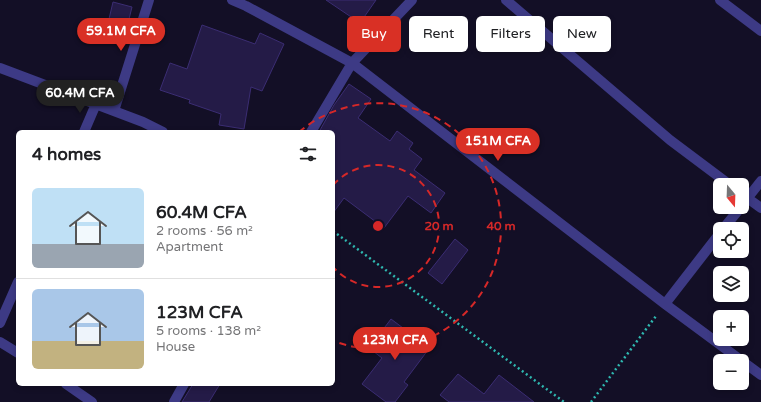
<!DOCTYPE html>
<html lang="en">
<head>
<meta charset="utf-8">
<style>
	body { margin:0; font-family:"Varela Round",sans-serif; background:#f6f6f6; color:#202124; height:100vh; display:flex; flex-direction:column; font-size:15px; white-space:nowrap }
	* { box-sizing:border-box; margin:0 }
	p { font-size:13px; color:#757577 }
	.icon { flex:none; width:22px; height:22px; fill:none; stroke:currentColor; stroke-width:2; stroke-linecap:round; stroke-linejoin:round }
	.map { position:relative; flex:1; overflow:hidden }
	.sheet { position:absolute; left:16px; top:130px; width:319px; height:256px; display:flex; flex-direction:column; background:#fff; border-radius:6px; box-shadow:0 2px 6px #0003 }
	.sheet>* { flex:none }
	.top-card { position:absolute; left:347px; top:16px; width:354px; height:36px; display:flex; gap:8px }
	.needle { width:26px; rotate:161deg }
	.fabs { position:absolute; left:713px; top:178px; display:grid; gap:8px }
	.fabs a { display:grid; place-items:center; width:36px; height:36px; border-radius:6px; background:#fff; box-shadow:0 2px 6px #0003; font-size:20px }
	.price { position:absolute; translate:-50% -34px; padding:0 9px; border-radius:14px; background:#d93025; color:#fff; font-size:13px; line-height:26px; filter:drop-shadow(0 1px 2px #0008) }
	.price::after { content:''; position:absolute; left:50%; top:24px; width:12px; height:9px; margin-left:-6px; background:inherit; clip-path:polygon(0 0,100% 0,50% 100%) }
	.price.on { background:#222; color:#fff }
	ul { padding:0; list-style:none }
	li { display:flex; align-items:center; gap:12px; height:100px; padding:0 16px }
	li+li { border-top:1px solid #e0e0e0 }
	li span { display:grid; place-items:center; flex:none; width:112px; height:80px; border-radius:6px; color:#555 }
	li>.icon { margin-inline-start:auto }
	span .icon { width:48px; height:48px; fill:#fffc; stroke-width:1 }
	li b { font-size:17px }
	h2 { display:flex; justify-content:space-between; align-items:center; height:48px; padding:0 16px; font-size:17px }
	.chip { padding:0 14px; border-radius:6px; background:#fff; box-shadow:0 2px 6px #0003; font-size:14px; line-height:36px }
	.chip.on { background:#d93025; color:#fff }
	.map>svg:first-child { display:block }
	.building { fill:#241b47; stroke:#3b2d73 }
	.lines { fill:none; stroke-linecap:round; stroke-linejoin:round }
	.path { stroke:#2fb8b0; stroke-width:2.5; stroke-dasharray:2 3; stroke-linecap:butt }
	.minor { stroke:#3d3a85; stroke-width:10 }
	.ring { fill:none; stroke:#d62828; stroke-width:2; stroke-dasharray:7 5 }
	.centre { fill:#d62828; stroke:#130f26; stroke-width:2 }
	.ring-label { font-size:12px; text-anchor:middle; font-weight:bold; fill:#d62828; stroke:#130f26; stroke-width:4; stroke-linejoin:round; paint-order:stroke }
</style>
</head>
<body>
<div class="map">
<svg width="761" height="402" viewBox="0 0 761 402">
	<rect width="100%" height="100%" fill="#130f26"/>
	<path class="building" d="M 326,0 L 376,0 L 360,23 Z
		M 113,2 L 132,7 L 128,23 L 109,19 Z
		M 202,25 L 255,44 L 260,33 L 284,44 L 262,91 L 251,87 L 244,129 L 219,125 L 221,114 L 189,103 L 190,100 L 160,90 L 170,63 L 187,69 Z
		M 349,84 L 371,99 L 358,118 L 390,141 L 397,131 L 413,143 L 409,149 L 422,159 L 414,170 L 445,193 L 431,213 L 408,196 L 384,228 L 344,198 L 333,213 L 333,132 L 319,132 L 334,105 Z
		M 455,239 L 468,250 L 442,284 L 428,273 Z
		M 391,319 L 407,331 L 409,329 L 431,346 L 404,382 L 408,385 L 395,402 L 386,402 L 362,384 L 382,358 L 369,348 Z
		M 458,374 L 484,394 L 499,375 L 534,402 L 449,402 L 440,395 Z
		M 193,384 L 220,384 L 209,402 L 182,402 Z"/>
	<g class="lines">
		<path class="path" d="M 333,231 L 564,402
			M 591,402 L 656,316"/>
		<path class="minor" d="M 232,0 L 246,6 L 352,63 L 665,304 L 742,361
			M 506,0 L 670,140 L 730,185
			M 720,0 L 761,31
			M 0,68 L 143,122 L 163,132
			M 114,111 L 149,0
			M 84,132 L 96,104
			M 311,132 L 352,63 L 412,0
			M 743,195 L 761,208
			M 742,205 L 761,181
			M 723,229 L 741,207
			M 665,304 L 720,233
			M 0,323 L 18,282
			M 0,342 L 18,353
			M 742,361 L 761,375
			M 66,384 L 92,402
			M 174,402 L 184,384"/>
	</g>
	<g class="ring">
		<path d="M333 185A61 61 0 1 1 333 267"/>
		<path d="M299 132A123 123 0 1 1 334 341"/>
	</g>
	<circle cx="378" cy="226" r="6" class="centre"/>
	<g class="ring-label">
		<text x="439" y="230">20 m</text>
		<text x="501" y="230">40 m</text>
	</g>
</svg>
<div class="fabs">
<a><svg class="needle" viewBox="-14 -14 28 28"><path d="M0-13l5 13h-10z" fill="#e53935"/><path d="M0 13l5-13h-10z" fill="#757577"/></svg></a>
<a><svg class="icon" aria-label="locate" viewBox="0 0 24 24"><circle cx="12" cy="12" r="6"/><path d="M12 2v4M12 18v4M2 12h4M18 12h4"/></svg></a>
<a><svg class="icon" aria-label="layers" viewBox="0 0 24 24"><path d="M12 4l9 5-9 5-9-5zM3 14l9 5 9-5"/></svg></a>
<a>+</a>
<a>−</a>
</div>
<b class="price" style="left:121px;top:52px">59.1M CFA</b>
<b class="price on" style="left:80px;top:114px">60.4M CFA</b>
<b class="price" style="left:498px;top:162px">151M CFA</b>
<b class="price" style="left:395px;top:361px">123M CFA</b>
<div class="top-card">
<a class="chip on">Buy</a>
<a class="chip">Rent</a>
<a class="chip">Filters</a>
<a class="chip">New</a>
</div>
<section class="sheet">
<h2>4 homes<svg class="icon" aria-label="filters" viewBox="0 0 24 24"><path d="M4 7h16M4 17h16"/><circle cx="9" cy="7" r="2"/><circle cx="15" cy="17" r="2"/></svg></h2>
<ul>
<li><span style="background:linear-gradient(#bfe0f5 70%,#9aa5b1 0)"><svg class="icon" aria-label="home" viewBox="0 0 24 24"><path d="M3 11l9-7 9 7M6 9v11h12V9"/></svg></span><div><b>60.4M CFA</b><p>2 rooms · 56 m²</p><p>Apartment</p></div></li>
<li><span style="background:linear-gradient(#a9c7e8 65%,#c2b280 0)"><svg class="icon" aria-label="home" viewBox="0 0 24 24"><path d="M3 11l9-7 9 7M6 9v11h12V9"/></svg></span><div><b>123M CFA</b><p>5 rooms · 138 m²</p><p>House</p></div></li>
</ul>
</section>
</div>
</body>
</html>
